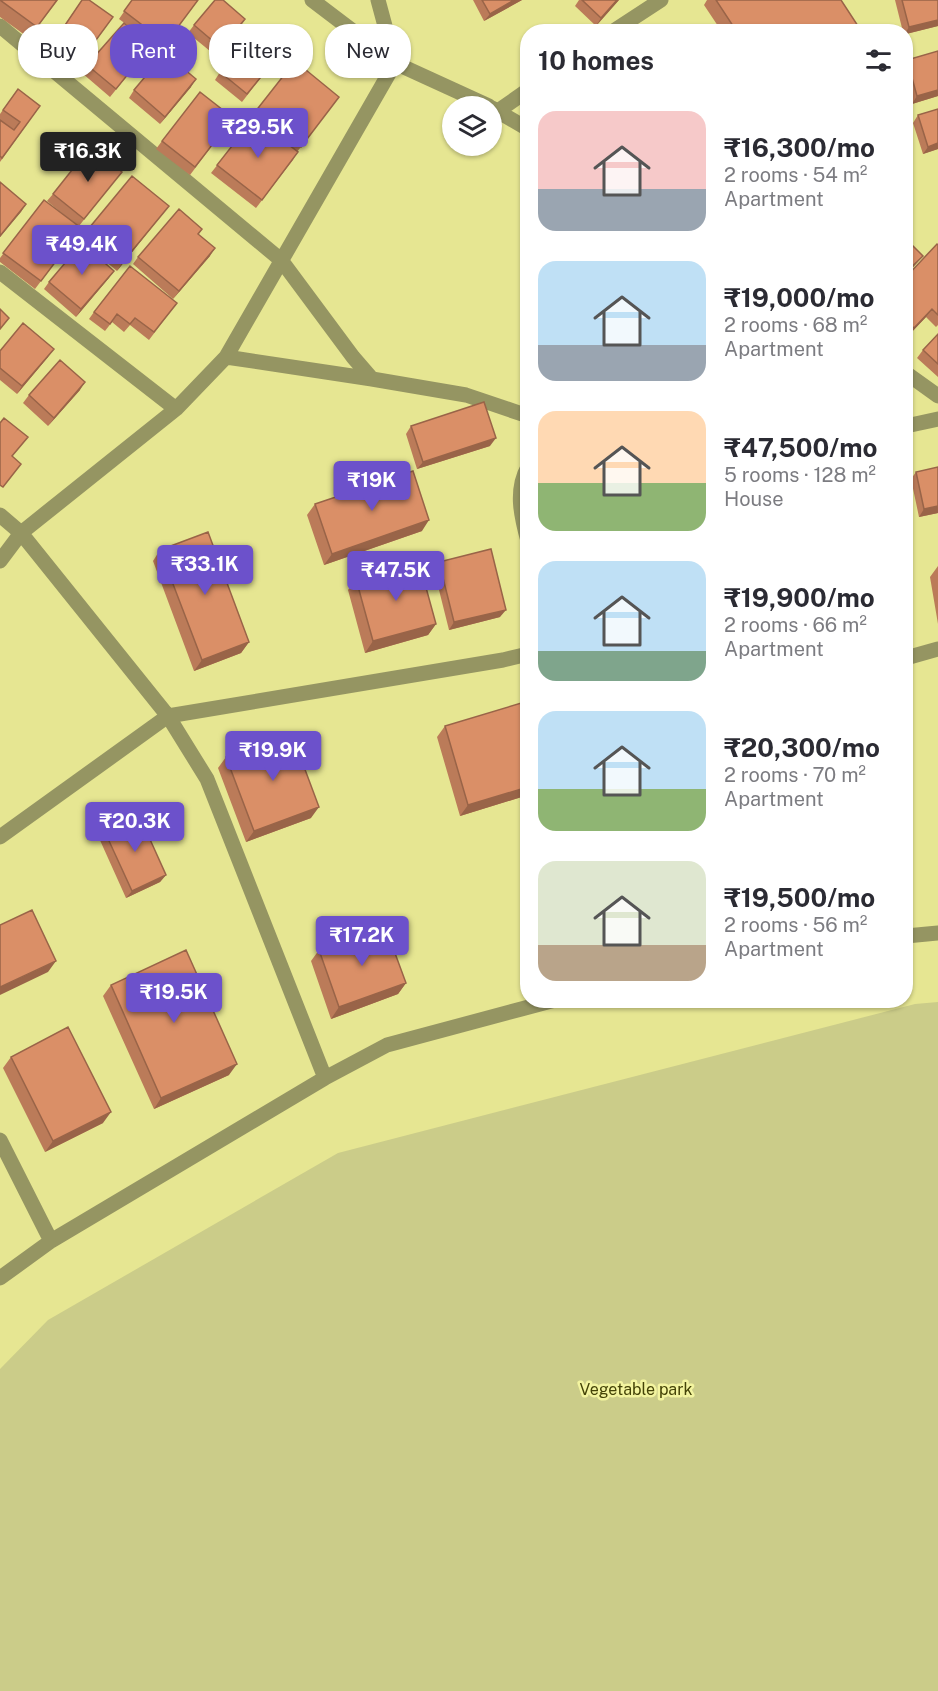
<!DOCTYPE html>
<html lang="en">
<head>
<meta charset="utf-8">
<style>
	body { margin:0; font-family:"Public Sans",sans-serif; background:#f7f7f7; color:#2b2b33; height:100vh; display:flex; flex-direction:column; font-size:22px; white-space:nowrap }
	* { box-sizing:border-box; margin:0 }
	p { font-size:20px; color:#7c7c81 }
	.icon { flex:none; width:33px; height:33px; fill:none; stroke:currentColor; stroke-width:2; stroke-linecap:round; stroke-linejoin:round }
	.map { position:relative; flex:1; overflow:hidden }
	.side { position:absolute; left:520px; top:24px; width:393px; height:984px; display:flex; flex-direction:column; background:#fff; border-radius:24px; box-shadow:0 2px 4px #0004 }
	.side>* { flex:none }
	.guide { position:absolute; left:18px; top:24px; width:412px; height:54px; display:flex; gap:12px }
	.fabs { position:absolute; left:442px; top:96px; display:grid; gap:12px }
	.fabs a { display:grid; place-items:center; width:60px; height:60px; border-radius:50%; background:#fff; box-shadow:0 2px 4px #0004; font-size:30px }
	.price { position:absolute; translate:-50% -51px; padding:0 14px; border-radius:6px; background:#6c51cb; color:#fff; font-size:20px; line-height:39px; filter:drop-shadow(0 2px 3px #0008) }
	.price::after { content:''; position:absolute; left:50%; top:36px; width:18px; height:14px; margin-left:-9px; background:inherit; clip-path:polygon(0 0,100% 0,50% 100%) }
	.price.active { background:#222; color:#fff }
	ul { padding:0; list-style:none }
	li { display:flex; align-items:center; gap:18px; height:150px; padding:0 18px }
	li span { display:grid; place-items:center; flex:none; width:168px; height:120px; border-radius:18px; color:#555 }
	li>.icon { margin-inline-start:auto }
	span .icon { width:72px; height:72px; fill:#fffc; stroke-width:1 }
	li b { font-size:26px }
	h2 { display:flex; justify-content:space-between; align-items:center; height:72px; padding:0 18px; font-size:26px }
	.pill { padding:0 21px; border-radius:24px; background:#fff; box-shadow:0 2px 4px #0004; font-size:21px; line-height:54px }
	.pill.active { background:#6c51cb; color:#fff }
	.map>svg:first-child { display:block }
	.green { fill:#cbcc89 }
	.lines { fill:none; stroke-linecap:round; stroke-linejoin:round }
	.minor { stroke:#959562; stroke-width:15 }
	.wall { fill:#bb7b59 }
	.shaded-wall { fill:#996448 }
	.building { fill:#da8f67; stroke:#996448; stroke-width:1.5 }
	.labels { text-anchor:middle; stroke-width:5; stroke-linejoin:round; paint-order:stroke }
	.park-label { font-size:16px; fill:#444307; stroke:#f3f49f }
</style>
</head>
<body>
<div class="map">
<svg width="938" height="1691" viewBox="0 0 938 1691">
	<rect width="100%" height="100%" fill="#e6e692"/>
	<path class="green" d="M 938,1002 L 938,1691 L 0,1691 L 0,1369 L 48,1320 L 338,1153 L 915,1004 Z"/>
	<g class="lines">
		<path class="minor" d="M 378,0 L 395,63 L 489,106
			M 0,26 L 281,260 L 353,357 L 372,379 L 466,395 L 528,416
			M 612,32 L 661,0
			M 492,108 L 528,129
			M 498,111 L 528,90
			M 0,272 L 176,409
			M 226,357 L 372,379
			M 906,373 L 938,396
			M 906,426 L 938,419
			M 528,467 C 515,490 521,516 528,541
			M 0,515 L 21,533 L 168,716 L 207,779 L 325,1078
			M 0,561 L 21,533 L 176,409 L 226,357 L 395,63 L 312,0
			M 906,658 L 938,649
			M 0,837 L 168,716 L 503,660 L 528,654
			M 906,936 L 938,933
			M 0,1140 L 51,1241
			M 0,1278 L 51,1241 L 325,1078 L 387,1045 L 555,1000"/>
	</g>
	<path class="wall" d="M 0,0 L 58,0 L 29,38 L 0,17 Z
		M 82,0 L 113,17 L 77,67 L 49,47 Z
		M 132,0 L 198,0 L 161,50 L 119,19 Z
		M 473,0 L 522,0 L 484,21 Z
		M 579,0 L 619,0 L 596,26 L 575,6 Z
		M 707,0 L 841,0 L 857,32 L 722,32 L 704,5 Z
		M 895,0 L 938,0 L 938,26 L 906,34 L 906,32 L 903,32 Z
		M 194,25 L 240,27 L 216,56 L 188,33 Z
		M 285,47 L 242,102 L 215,80 L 220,72 Z
		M 152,59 L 137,76 L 131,71 L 110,97 L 82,73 L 87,65 Z
		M 907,60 L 938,96 L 912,104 L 906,83 L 906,61 Z
		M 191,87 L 160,124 L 129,98 L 134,90 Z
		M 18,89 L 40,106 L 0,162 L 0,120 L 14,130 L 0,120 L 0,114 Z
		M 339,97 L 297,152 L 293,160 L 256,208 L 211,173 L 252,121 L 250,120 L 255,112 Z
		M 938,109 L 938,149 L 923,154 L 913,123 L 918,115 Z
		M 233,118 L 190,175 L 156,149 L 162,141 Z
		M 116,179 L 79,226 L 81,228 L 35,289 L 0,262 L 0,258 L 44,200 L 69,219 L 47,201 L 53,194 Z
		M 169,206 L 117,271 L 80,240 L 85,233 Z
		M 202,229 L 198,235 L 210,256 L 173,299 L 133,264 L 138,257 Z
		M 938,245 L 938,325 L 936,327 L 926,317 L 908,336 L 906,334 L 906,277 Z
		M 114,271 L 108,279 L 76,317 L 44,289 L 49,282 Z
		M 177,303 L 149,340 L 130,325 L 124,332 L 112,322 L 105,331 L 89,319 L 94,312 Z
		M 938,334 L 938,377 L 917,358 L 923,350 Z
		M 0,351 L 48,357 L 17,394 L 0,380 Z
		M 80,390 L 48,426 L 23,403 L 29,395 Z
		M 411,426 L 490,446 L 417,469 L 406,434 Z
		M 916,472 L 938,513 L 919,517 L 911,479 Z
		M 315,504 L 422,531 L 324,565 L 307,515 Z
		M 160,550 L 249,642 L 241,653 L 194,671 L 153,561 Z
		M 439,562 L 500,617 L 449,630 L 434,570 Z
		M 938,566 L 938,624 L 930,577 Z
		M 356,579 L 436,624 L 428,635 L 365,653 L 348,590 Z
		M 445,726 L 528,795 L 460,816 L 437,737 Z
		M 226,757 L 311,818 L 246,842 L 218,768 Z
		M 104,830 L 166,875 L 160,882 L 126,898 L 99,838 Z
		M 319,950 L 406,983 L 398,994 L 331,1019 L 311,961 Z
		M 111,985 L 229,1075 L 154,1109 L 103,996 Z
		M 11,1057 L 103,1123 L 45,1152 L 3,1068 Z"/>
	<path class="shaded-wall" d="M 514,0 L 522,0 L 484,21 L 490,14 Z
		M 617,0 L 619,0 L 596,26 L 601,18 Z
		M 245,19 L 240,27 L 216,56 L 221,48 Z
		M 938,20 L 938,26 L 906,34 L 906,32 L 909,27 Z
		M 157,51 L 152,59 L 137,76 L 142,68 Z
		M 196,79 L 191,87 L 160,124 L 165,117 Z
		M 938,90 L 938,96 L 912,104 L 917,96 Z
		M 938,143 L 938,149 L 923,154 L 928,147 Z
		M 26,204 L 21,212 L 0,237 L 0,236 Z
		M 169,206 L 163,213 L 117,271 L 122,263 Z
		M 215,248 L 210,256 L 173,299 L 179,291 Z
		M 923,256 L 917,263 L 906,275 L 906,272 Z
		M 114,271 L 108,279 L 76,317 L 81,309 Z
		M 932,309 L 926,317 L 908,336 L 914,328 Z
		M 54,349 L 48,357 L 17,394 L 22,386 Z
		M 85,382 L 80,390 L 48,426 L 54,418 Z
		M 496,438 L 490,446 L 417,469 L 423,462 Z
		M 938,506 L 938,513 L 919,517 L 924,509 Z
		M 429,520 L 422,531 L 324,565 L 332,554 Z
		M 506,610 L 500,617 L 449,630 L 454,622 Z
		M 436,624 L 428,635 L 365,653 L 373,641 Z
		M 249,642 L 241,653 L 194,671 L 202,660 Z
		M 528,787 L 528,795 L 460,816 L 468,805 Z
		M 319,807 L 311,818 L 246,842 L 254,831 Z
		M 166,875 L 160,882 L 126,898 L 132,891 Z
		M 56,961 L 48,972 L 0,995 L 0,987 Z
		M 406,983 L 398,994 L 331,1019 L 339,1007 Z
		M 237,1064 L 229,1075 L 154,1109 L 161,1098 Z
		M 111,1112 L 103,1123 L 45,1152 L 53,1141 Z"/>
	<path class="building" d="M 0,0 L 57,0 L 37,27 Z
		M 82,0 L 89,0 L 113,17 L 82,59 L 55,40 Z
		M 132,0 L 198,0 L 166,43 L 124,11 Z
		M 215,0 L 223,0 L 245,19 L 221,48 L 194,25 Z
		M 482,0 L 514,0 L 490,14 Z
		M 582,0 L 617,0 L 601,18 Z
		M 716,0 L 841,0 L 860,29 L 855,32 L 737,32 Z
		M 902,0 L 938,0 L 938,20 L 909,27 Z
		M 124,23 L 157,51 L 142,68 L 137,63 L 116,89 L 87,65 Z
		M 257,25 L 285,47 L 247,94 L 220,72 Z
		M 938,51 L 938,90 L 917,96 L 907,60 Z
		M 165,53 L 196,79 L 165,117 L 134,90 Z
		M 295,61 L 339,97 L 301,147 L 255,112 Z
		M 18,89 L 40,106 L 2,158 L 0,156 L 0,120 L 14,130 L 20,122 L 3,110 Z
		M 200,92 L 233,118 L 195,167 L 162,141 Z
		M 938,109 L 938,143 L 928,147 L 918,115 Z
		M 254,118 L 298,152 L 262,200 L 217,165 Z
		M 91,146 L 122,172 L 84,219 L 53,194 Z
		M 132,176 L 169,206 L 122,263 L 85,233 Z
		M 0,182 L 26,204 L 0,236 Z
		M 44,200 L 81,228 L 41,281 L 3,253 Z
		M 179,209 L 202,229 L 198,234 L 215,248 L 179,291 L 138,257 Z
		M 906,239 L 923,256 L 906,272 Z
		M 82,243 L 114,271 L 81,309 L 49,282 Z
		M 937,244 L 938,245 L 938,315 L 932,309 L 914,328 L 906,321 L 906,277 Z
		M 130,266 L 177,303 L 154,332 L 135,318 L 130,324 L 117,314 L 110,324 L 94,312 Z
		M 0,309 L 9,318 L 0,329 Z
		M 23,323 L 54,349 L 22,386 L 0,368 L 0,351 Z
		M 938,334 L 938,364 L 923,350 Z
		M 60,360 L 85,382 L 54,418 L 29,395 Z
		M 484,402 L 496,438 L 423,462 L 411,426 Z
		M 4,418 L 28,437 L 12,456 L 21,464 L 3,487 L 0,485 L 0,423 Z
		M 938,467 L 938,506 L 924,509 L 916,472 Z
		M 413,471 L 429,520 L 332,554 L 315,504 Z
		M 208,532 L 249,642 L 202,660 L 160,550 Z
		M 491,549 L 506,610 L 454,622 L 439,562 Z
		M 419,562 L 436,624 L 373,641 L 356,579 Z
		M 528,701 L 528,787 L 468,805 L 445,726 Z
		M 291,732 L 319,807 L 254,831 L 226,757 Z
		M 139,815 L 166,875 L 132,891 L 104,830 Z
		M 32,910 L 56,961 L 0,987 L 0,925 Z
		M 385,926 L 406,983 L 339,1007 L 319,950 Z
		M 186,950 L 237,1064 L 161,1098 L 111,985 Z
		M 68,1027 L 111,1112 L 53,1141 L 11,1057 Z"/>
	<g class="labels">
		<g class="park-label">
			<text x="636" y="1395">Vegetable park</text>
		</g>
	</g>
</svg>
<div class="fabs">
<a><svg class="icon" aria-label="layers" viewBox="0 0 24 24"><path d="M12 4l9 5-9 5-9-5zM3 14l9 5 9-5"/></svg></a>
</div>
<b class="price" style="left:258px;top:159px">₹29.5K</b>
<b class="price active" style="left:88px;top:183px">₹16.3K</b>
<b class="price" style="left:82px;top:276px">₹49.4K</b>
<b class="price" style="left:372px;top:512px">₹19K</b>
<b class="price" style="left:205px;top:596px">₹33.1K</b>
<b class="price" style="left:396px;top:602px">₹47.5K</b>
<b class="price" style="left:273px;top:782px">₹19.9K</b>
<b class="price" style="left:135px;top:853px">₹20.3K</b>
<b class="price" style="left:362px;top:967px">₹17.2K</b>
<b class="price" style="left:174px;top:1024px">₹19.5K</b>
<div class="guide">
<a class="pill">Buy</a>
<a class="pill active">Rent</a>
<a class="pill">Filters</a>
<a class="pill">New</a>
</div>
<section class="side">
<h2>10 homes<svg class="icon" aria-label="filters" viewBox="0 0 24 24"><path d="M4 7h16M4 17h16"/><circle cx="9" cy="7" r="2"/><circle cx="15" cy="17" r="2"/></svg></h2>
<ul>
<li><span style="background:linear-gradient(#f6c9c9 65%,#9aa5b1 0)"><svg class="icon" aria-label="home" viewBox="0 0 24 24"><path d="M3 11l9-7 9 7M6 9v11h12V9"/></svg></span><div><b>₹16,300/mo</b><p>2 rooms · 54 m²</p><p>Apartment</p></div></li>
<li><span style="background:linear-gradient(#bfe0f5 70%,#9aa5b1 0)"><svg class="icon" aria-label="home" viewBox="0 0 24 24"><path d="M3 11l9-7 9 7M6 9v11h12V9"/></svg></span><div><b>₹19,000/mo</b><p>2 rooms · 68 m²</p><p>Apartment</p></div></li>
<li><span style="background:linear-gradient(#ffd9b3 60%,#8fb573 0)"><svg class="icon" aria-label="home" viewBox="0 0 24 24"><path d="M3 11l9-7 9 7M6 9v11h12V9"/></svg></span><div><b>₹47,500/mo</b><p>5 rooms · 128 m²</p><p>House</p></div></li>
<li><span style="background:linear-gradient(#bfe0f5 75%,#7fa58c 0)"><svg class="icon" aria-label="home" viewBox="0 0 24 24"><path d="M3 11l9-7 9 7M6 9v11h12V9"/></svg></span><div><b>₹19,900/mo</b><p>2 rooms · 66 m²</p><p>Apartment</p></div></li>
<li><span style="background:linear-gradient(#bfe0f5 65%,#8fb573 0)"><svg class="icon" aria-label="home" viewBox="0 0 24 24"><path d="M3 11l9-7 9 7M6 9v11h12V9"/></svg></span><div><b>₹20,300/mo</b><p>2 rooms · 70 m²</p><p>Apartment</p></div></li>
<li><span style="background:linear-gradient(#dfe7d0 70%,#b9a48a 0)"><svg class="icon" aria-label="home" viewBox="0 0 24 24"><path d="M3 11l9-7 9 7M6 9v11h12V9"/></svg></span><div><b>₹19,500/mo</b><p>2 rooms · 56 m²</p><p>Apartment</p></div></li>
</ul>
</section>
</div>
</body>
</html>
